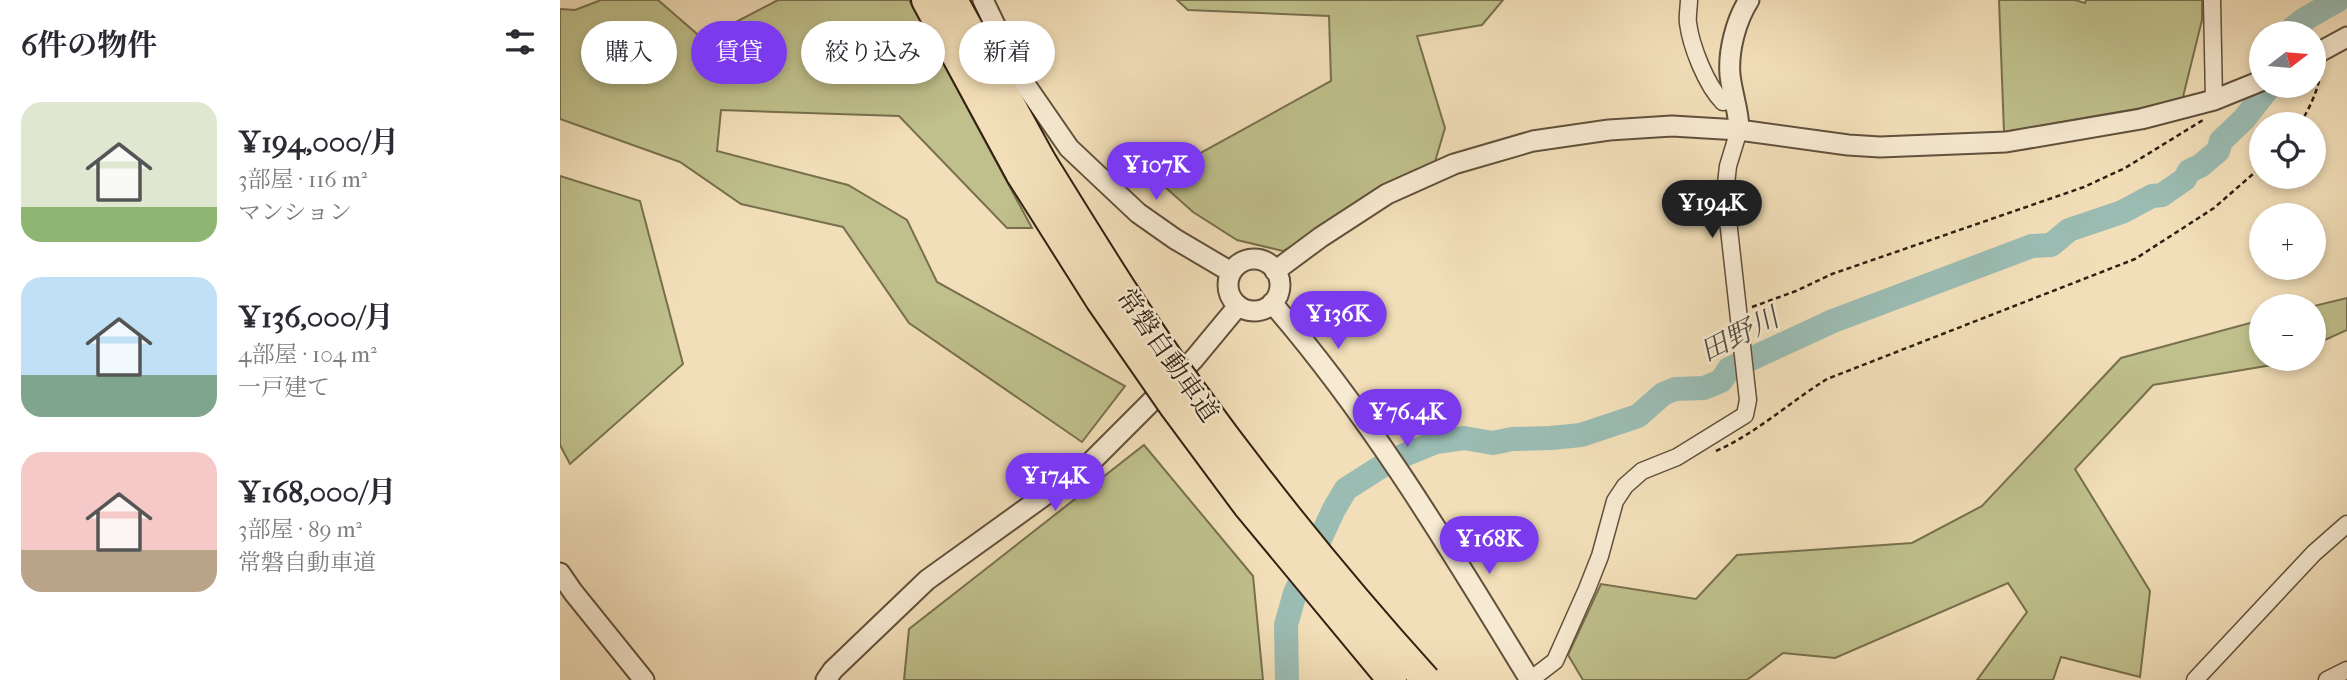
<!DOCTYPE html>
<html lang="ja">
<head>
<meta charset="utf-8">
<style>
	body { margin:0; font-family:"IM FELL French Canon","Noto Serif JP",serif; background:#f2f2f3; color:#2b2b33; height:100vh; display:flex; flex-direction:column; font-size:26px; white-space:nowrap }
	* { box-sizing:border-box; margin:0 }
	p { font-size:23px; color:#7c7c81 }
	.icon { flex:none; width:38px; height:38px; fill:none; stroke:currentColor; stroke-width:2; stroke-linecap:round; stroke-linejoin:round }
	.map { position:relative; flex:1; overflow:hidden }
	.sheet { display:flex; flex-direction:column; background:#fff; width:560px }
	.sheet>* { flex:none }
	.guide { position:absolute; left:21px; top:21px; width:665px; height:63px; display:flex; gap:14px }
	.needle { width:46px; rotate:74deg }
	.buttons { position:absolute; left:1689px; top:21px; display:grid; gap:14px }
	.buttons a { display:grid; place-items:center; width:77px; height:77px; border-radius:50%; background:#fff; box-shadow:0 4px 10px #0003; font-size:35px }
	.price { position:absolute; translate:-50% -60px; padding:0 16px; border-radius:24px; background:#7c3aed; color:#fff; font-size:23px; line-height:46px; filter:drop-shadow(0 2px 4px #0008) }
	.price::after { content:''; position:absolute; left:50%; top:42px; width:21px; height:16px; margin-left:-10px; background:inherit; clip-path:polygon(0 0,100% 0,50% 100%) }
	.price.current { background:#222; color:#fff }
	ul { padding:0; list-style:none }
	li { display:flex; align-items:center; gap:21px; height:175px; padding:0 21px }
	li span { display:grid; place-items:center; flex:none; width:196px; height:140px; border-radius:21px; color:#555 }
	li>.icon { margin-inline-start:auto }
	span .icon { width:84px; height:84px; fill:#fffc; stroke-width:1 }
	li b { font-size:30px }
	h2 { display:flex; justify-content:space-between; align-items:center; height:84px; padding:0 21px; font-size:30px }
	.chip { padding:0 24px; border-radius:32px; background:#fff; box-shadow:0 4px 10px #0003; font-size:24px; line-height:63px }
	.chip.current { background:#7c3aed; color:#fff }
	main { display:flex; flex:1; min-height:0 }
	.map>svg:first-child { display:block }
	.green { fill:#bfc08c; stroke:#78704e; stroke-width:2 }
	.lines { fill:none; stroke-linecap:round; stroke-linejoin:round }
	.river { stroke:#9bbcb3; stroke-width:24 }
	.minor-casing { stroke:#61503b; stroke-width:19 }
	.tertiary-casing { stroke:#61503b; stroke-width:23 }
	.motorway-casing { stroke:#312011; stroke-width:32 }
	.path { stroke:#312011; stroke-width:2.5; stroke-dasharray:5 3.5; stroke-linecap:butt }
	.minor { stroke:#f7ead2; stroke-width:16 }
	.tertiary { stroke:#f7ead2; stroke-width:19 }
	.motorway { stroke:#f2dfb9; stroke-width:28 }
	.motorway-bridge-casing { stroke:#312011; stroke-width:32; stroke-linecap:butt }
	.motorway-bridge { stroke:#f2dfb9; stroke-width:28 }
	.labels { text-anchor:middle; stroke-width:5; stroke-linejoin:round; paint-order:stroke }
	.street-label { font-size:26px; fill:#312011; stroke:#f7ead2 }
	.water-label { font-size:28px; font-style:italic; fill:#514f42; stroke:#f7ead2 }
</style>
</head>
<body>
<main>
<section class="sheet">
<h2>6件の物件<svg class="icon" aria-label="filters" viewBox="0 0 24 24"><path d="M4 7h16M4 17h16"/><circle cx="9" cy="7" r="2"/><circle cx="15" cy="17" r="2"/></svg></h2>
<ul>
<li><span style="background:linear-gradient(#dfe7d0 75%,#8fb573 0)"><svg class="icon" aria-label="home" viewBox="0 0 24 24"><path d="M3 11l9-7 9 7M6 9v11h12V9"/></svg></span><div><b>¥194,000/月</b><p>3部屋 · 116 m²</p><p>マンション</p></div></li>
<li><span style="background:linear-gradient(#bfe0f5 70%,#7fa58c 0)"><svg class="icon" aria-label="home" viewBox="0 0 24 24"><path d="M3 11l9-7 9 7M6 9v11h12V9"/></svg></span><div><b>¥136,000/月</b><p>4部屋 · 104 m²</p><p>一戸建て</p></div></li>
<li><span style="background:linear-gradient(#f6c9c9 70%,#b9a48a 0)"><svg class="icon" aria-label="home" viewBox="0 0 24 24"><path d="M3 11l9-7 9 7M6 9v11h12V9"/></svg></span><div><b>¥168,000/月</b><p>3部屋 · 89 m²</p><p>常磐自動車道</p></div></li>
</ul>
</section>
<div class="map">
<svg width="1787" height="680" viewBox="0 0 1787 680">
	<rect width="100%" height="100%" fill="#f2dfb9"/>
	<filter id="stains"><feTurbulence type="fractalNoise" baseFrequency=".00286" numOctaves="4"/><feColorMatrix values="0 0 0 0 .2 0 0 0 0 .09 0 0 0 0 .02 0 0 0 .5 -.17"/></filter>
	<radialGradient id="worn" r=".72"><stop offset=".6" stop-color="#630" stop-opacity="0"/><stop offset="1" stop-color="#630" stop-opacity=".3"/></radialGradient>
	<path class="green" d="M 41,0 L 98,0 L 143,39 L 218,0 L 349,0 L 472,228 L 447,228 L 339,116 L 161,110 L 157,151 L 288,185 L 347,220 L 377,282 L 565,386 L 522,442 L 349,323 L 283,227 L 181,204 L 120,162 L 0,119 L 0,9 L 15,10 Z
		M 617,0 L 943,0 L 922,25 L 857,36 L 885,128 L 874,165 L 723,251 L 677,240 L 633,212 L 595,178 L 771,81 L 769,16 L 628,10 Z
		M 1439,0 L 1515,0 L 1525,3 L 1526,0 L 1642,0 L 1642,20 L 1622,101 L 1444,132 Z
		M 0,176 L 80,201 L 123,364 L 10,464 L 0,445 Z
		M 1787,298 L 1787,330 L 1754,345 L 1754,306 Z
		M 1701,320 L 1701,359 L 1725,359 L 1712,365 L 1593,385 L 1515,469 L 1590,591 L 1580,677 L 1501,657 L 1493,680 L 1417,680 L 1467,612 L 1448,583 L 1275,658 L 1223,653 L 1187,680 L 1023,680 L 1008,655 L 1041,584 L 1136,599 L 1177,555 L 1352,543 L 1422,506 L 1561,358 Z
		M 584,445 L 693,576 L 703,680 L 344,680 L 349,629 Z"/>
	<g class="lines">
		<path class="river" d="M 1727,33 L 1743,20 L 1778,0
			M 727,680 L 726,625 L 735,593 L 774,509 L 786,489 L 830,461 L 876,442 L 904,438 L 933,443 L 952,439 L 991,438 L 1021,435 L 1078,416 L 1103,394 L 1115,389 L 1144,388 L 1161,381 L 1169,369 L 1273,321 L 1472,246 L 1491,245 L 1509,230 L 1562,212 L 1592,196 L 1602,195 L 1625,179 L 1629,171 L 1640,166 L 1658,151 L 1661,141 L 1684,119 L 1706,91 L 1707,86"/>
		<g class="minor-casing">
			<path id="minor" d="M 1129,0 C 1129,7 1127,16 1128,23 C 1131,46 1146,85 1163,102 L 1175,99
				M 1652,0 L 1654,100
				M 970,680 L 995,661 L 1027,589 L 1040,556 L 1055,501 L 1065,486 L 1082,471 L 1117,457 L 1185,415 L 1188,400 L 1165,193 L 1168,166 L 1179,130
				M 1635,680 L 1754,553 L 1787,524
				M 1767,680 L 1787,670"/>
		</g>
		<g class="tertiary-casing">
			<path id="tertiary" d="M 423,0 L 460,77 L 509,148 L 578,213 L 615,239 L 671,272
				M 1754,55 L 1787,37
				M 1179,130 C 1179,111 1172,94 1170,75 C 1168,51 1176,20 1189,0
				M668 285a26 26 0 1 1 52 0a26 26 0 1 1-52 0Z
				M 715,271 L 761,237 L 827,194 L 894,164 L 973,141 L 1049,130 L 1112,126 L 1179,130 L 1288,145 L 1320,147 L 1446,142 L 1581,119 L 1654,100 L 1701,81
				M 712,303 C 812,418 891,551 970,680
				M 0,573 L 13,592 L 84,680
				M 266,680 L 273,670 L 367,580 L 531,462 L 634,359 L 678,306"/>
		</g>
		<g class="motorway-casing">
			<path id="motorway" d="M 366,0 L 461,175
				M 393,0 L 482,162"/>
		</g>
		<path class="path" d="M 1740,124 C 1750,107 1759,89 1761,69
			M 1192,307 L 1236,291 L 1272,274 L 1524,187 L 1565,168 L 1643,120
			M 1156,451 C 1195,434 1230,402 1267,379 L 1575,259 L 1654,208 L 1701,167"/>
		<use href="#minor" class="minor"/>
		<use href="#tertiary" class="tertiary"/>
		<use href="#motorway" class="motorway"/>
		<g class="motorway-bridge-casing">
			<path id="motorway-bridge" d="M 482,162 C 530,239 577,317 631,390 C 704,491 783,588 866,680
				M 461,175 L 540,300 L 615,408 L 687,505 L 832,680"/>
		</g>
		<use href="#motorway-bridge" class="motorway-bridge"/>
	</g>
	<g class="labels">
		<g class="street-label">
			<text transform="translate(608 355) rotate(55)" y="9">常磐自動車道</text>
		</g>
		<g class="water-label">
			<text transform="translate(1179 334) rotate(-27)" y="10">田野川</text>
		</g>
	</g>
	<rect width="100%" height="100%" filter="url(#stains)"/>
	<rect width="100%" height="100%" fill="url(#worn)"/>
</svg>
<div class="buttons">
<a><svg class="needle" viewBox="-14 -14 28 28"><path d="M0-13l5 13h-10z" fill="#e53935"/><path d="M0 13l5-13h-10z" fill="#7c7c81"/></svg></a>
<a><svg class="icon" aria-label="locate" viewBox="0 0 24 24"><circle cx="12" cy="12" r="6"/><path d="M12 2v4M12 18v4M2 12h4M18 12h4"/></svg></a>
<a>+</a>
<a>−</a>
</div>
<b class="price" style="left:596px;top:202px">¥107K</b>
<b class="price current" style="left:1152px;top:240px">¥194K</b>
<b class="price" style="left:778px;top:351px">¥136K</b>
<b class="price" style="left:847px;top:449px">¥76.4K</b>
<b class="price" style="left:495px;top:513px">¥174K</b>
<b class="price" style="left:929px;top:576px">¥168K</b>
<div class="guide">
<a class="chip">購入</a>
<a class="chip current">賃貸</a>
<a class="chip">絞り込み</a>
<a class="chip">新着</a>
</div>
</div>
</main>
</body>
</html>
